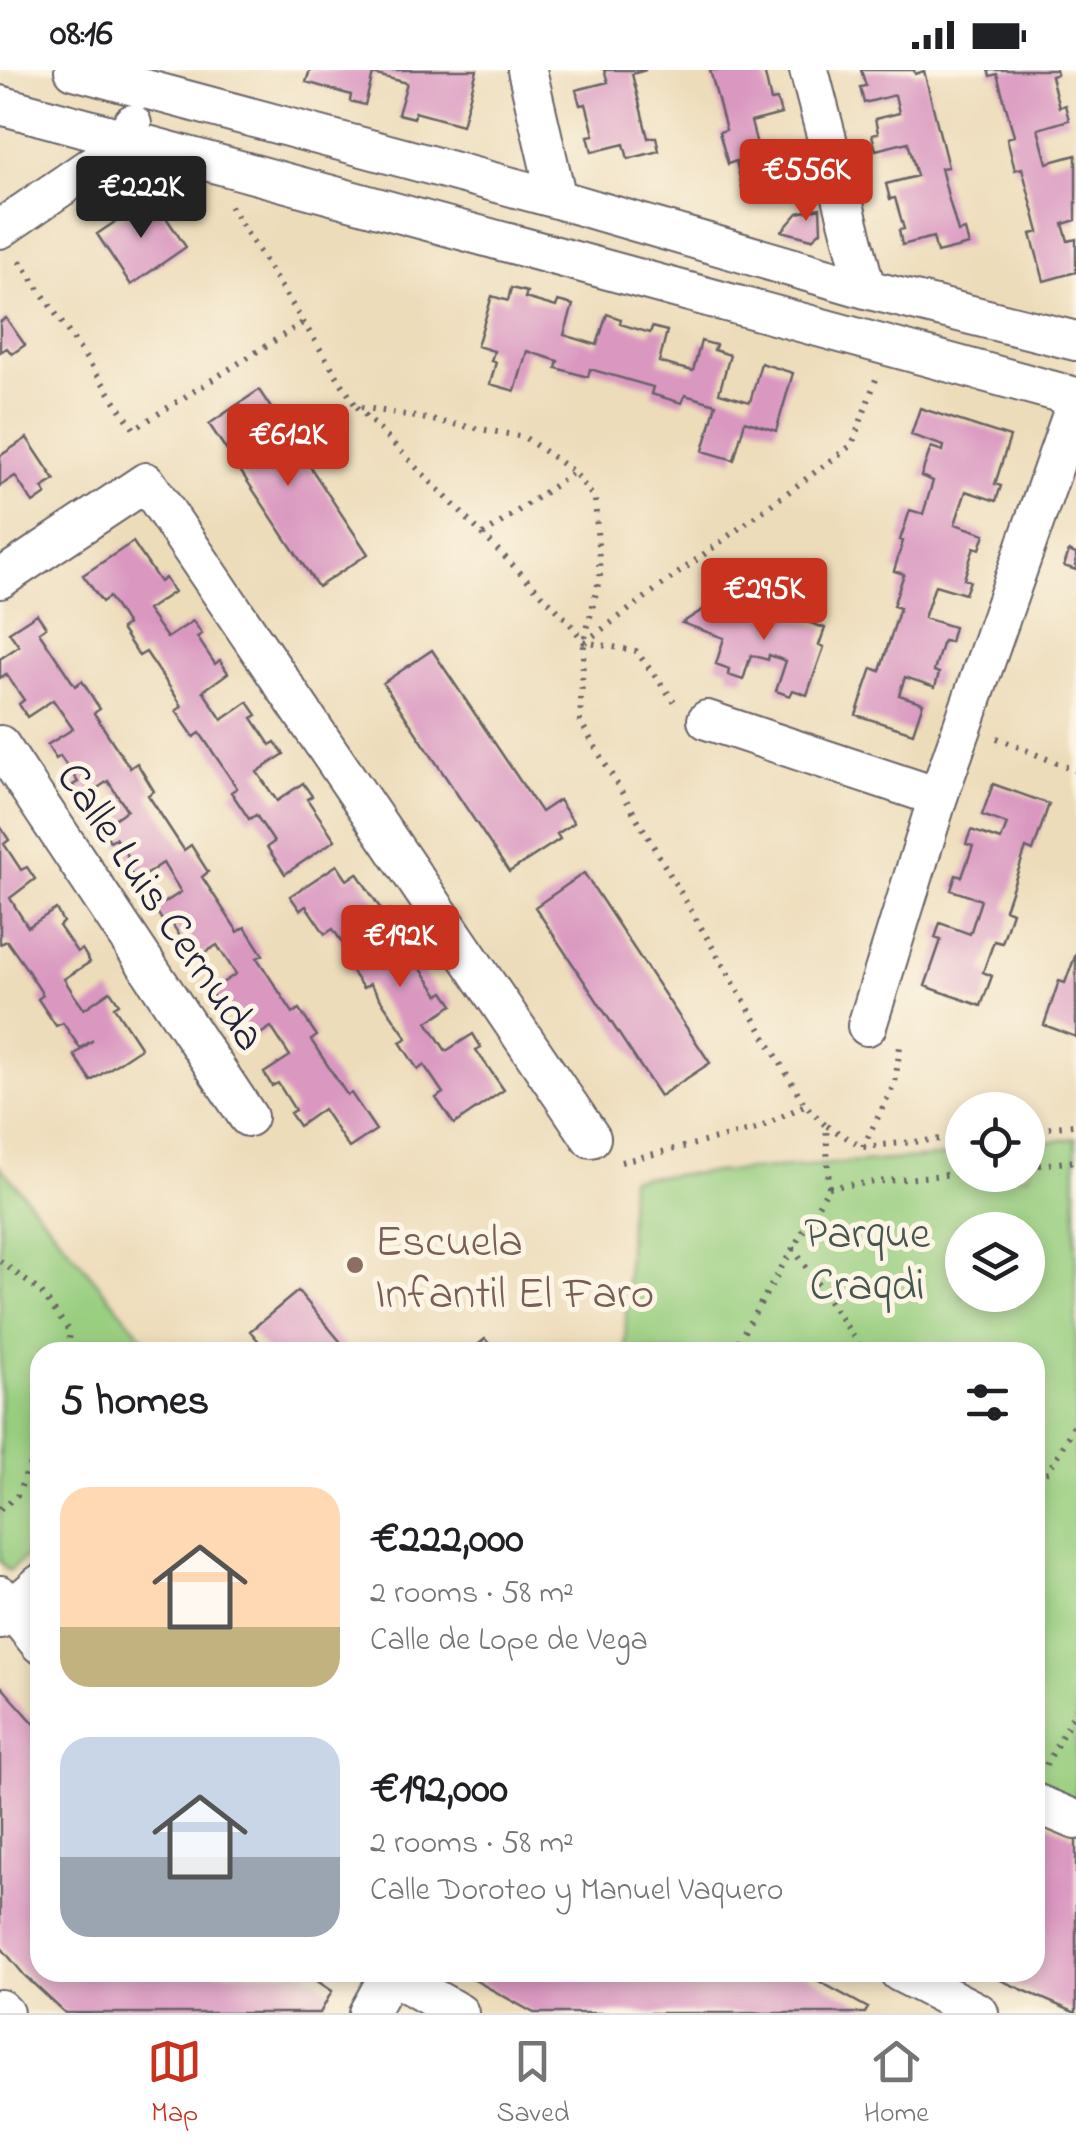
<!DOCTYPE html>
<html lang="en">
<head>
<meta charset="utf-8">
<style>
	body { margin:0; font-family:"Indie Flower",sans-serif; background:#f2f2f2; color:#202124; height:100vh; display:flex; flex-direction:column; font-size:38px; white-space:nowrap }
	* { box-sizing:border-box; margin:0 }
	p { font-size:32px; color:#757577 }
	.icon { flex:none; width:55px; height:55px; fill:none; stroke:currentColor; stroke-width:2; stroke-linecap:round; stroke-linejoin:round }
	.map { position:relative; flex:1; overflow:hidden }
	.details { position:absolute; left:30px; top:1272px; width:1015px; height:640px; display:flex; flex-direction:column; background:#fff; border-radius:30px; box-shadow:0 5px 15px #0003 }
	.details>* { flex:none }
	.controls { position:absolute; left:945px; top:1022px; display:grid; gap:20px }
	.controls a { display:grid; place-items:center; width:100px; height:100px; border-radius:50%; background:#fff; box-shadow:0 5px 15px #0003; font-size:50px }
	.price { position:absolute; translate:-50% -85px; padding:0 22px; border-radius:10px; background:#c8321e; color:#fff; font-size:32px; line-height:65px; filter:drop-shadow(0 2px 5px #0008) }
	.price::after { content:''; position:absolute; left:50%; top:60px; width:30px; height:22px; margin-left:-15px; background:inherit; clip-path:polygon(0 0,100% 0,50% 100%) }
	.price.selected { background:#222; color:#fff }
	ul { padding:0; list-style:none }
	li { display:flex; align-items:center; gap:30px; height:250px; padding:0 30px }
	li span { display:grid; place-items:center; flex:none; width:280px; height:200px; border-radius:30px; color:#555 }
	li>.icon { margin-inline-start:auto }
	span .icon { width:120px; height:120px; fill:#fffc; stroke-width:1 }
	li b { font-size:42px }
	h2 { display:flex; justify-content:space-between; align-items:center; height:120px; padding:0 30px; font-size:42px }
	.status { display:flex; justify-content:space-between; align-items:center; height:70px; padding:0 50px; background:#fff; direction:ltr }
	.status svg { height:28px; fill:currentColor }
	.menu { display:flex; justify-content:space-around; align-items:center; height:140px; border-top:2px solid #e0e0e0; background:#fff; font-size:28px; color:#757577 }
	.menu a { display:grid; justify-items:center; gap:5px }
	.menu .selected { color:#c8321e }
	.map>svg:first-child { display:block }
	.green { fill:#99ce80; stroke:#5e785e; stroke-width:2.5; fill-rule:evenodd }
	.building { fill:#da98c1 }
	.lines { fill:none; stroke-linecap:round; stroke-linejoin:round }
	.street-casing { stroke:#696367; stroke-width:42 }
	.path { stroke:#696367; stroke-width:6; stroke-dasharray:2.5 8; stroke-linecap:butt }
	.street { stroke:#fff; stroke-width:38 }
	.education-dot { fill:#8d6e63; stroke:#fcf5e5; stroke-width:4 }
	.labels { text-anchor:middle; stroke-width:10; stroke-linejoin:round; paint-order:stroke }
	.street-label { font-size:45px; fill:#22223b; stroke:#fcf5e5 }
	.park-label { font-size:45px; fill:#465650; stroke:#fcf5e5 }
	.education-label { font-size:45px; fill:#785e54; stroke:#fcf5e5; text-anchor:start }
</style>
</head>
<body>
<div class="status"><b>08:16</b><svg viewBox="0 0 49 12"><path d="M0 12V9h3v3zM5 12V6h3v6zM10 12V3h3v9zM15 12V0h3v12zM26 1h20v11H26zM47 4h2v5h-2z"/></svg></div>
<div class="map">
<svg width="1076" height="1943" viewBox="0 0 1076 1943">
	<rect width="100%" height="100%" fill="#fcf5e5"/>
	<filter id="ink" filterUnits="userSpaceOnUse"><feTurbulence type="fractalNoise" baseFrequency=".01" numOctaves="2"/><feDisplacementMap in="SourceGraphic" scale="20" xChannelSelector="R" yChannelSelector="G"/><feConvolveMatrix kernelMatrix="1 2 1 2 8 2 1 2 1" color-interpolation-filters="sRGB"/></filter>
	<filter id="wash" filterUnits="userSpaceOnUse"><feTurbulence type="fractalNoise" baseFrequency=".0048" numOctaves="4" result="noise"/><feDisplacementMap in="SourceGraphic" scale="40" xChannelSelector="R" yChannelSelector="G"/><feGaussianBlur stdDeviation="2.25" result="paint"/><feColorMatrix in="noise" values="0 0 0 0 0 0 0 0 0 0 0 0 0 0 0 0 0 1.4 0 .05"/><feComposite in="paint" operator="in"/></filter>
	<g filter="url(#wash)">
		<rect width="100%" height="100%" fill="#eddcba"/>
		<path class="green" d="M 1076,1068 L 1076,1739 L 1035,1718 L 1035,1282 L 625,1282 L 630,1108 L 962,1085 L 962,1105 L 1028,1105 L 1028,1075 ZM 962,1160 L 1028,1160 L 1028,1225 L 962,1225 Z
			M 0,1096 L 155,1282 L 40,1282 L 40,1476 L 9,1501 L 0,1491 Z"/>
		<g id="blocks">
			<path class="building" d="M 310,0 L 477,0 L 462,55 L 415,42 L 414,48 L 398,44 L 407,13 L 373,4 L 365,35 L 350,31 L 351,25 L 306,12 Z
				M 604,0 L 646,0 L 632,4 L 648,68 L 656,67 L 659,81 L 628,89 L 624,74 L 592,82 L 588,66 L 594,65 L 590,49 L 586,34 L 580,35 L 576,20 L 608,12 Z
				M 710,0 L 764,0 L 771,31 L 777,30 L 781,44 L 751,52 L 760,86 L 791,78 L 794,93 L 789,95 L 793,109 L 743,122 L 736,91 L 728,94 L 719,62 L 726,60 Z
				M 861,0 L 914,0 L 915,4 L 924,1 L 948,97 L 941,98 L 949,130 L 958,162 L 965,160 L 969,175 L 937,183 L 933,167 L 902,175 L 899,160 L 904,159 L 895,128 L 890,129 L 886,114 L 917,106 L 908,72 L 876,80 L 872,65 L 878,63 L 875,49 L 899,43 L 895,25 L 864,33 L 860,17 L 866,16 Z
				M 988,0 L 1056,0 L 1057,4 L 1051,6 L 1055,22 L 1059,37 L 1065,35 L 1069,50 L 1038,59 L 1047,93 L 1076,85 L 1076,150 L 1063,154 L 1068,171 L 1076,169 L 1076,202 L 1044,211 L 1031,164 L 1039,162 L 1022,98 L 1015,100 L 1007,68 L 1014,66 L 997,4 L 990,6 Z
				M 152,127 L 186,177 L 131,215 L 97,164 Z
				M 820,138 L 821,161 L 812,169 L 782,161 L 798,143 Z
				M 511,218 L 527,222 L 525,228 L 556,237 L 558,231 L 573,235 L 564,265 L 597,275 L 607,244 L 621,249 L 620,254 L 650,263 L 652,257 L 667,261 L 659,292 L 676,297 L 693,301 L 701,271 L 716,275 L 714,280 L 730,285 L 719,323 L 750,332 L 761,293 L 793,303 L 776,361 L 745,351 L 734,390 L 703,381 L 716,334 L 685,325 L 682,333 L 651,324 L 653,317 L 590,299 L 588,307 L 556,298 L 558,291 L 527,281 L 515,321 L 490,314 L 496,292 L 491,291 L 494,281 L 477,276 L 492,226 L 508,231 Z
				M 6,248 L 25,275 L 12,284 L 7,278 L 0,282 L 0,252 Z
				M 259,320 L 368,484 L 318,517 L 209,354 Z
				M 920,338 L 1010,367 L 995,414 L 1001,416 L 996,431 L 966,421 L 955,454 L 985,464 L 980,479 L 974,477 L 964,509 L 970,511 L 965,524 L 935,515 L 924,548 L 954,557 L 950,572 L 943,571 L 934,601 L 939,603 L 935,617 L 905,607 L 899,625 L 923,633 L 913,663 L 856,645 L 872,598 L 880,601 L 900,538 L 893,536 L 904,504 L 894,501 L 903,471 L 900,470 L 910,440 L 923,444 L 933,411 L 921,406 L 931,377 L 943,381 L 944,376 L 911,365 Z
				M 27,368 L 55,410 L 42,418 L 46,424 L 33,433 L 15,406 L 0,416 L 0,386 Z
				M 133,472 L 160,512 L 165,508 L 174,522 L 147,540 L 167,568 L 193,551 L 202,564 L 197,567 L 215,594 L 220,590 L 228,603 L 203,621 L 222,650 L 248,632 L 257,645 L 252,648 L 270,675 L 275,672 L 284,684 L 257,702 L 277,731 L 303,713 L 312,726 L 307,729 L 335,770 L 285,804 L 267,777 L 274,772 L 256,745 L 249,749 L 231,722 L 237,718 L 200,663 L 194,667 L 176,641 L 182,636 L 165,610 L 146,582 L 139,586 L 121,559 L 127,555 L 109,527 L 102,532 L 83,505 Z
				M 1069,481 L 1076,484 L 1076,500 L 1064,496 Z
				M 718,530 L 781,553 L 784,544 L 825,558 L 819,575 L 824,577 L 807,625 L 793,620 L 790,626 L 776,621 L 786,591 L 769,585 L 768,590 L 751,585 L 743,610 L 728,605 L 729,599 L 716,594 L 724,568 L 682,553 Z
				M 37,544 L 46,557 L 39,562 L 75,616 L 82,611 L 100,639 L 94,643 L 112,671 L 130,698 L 137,693 L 154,721 L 148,725 L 184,780 L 191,775 L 208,802 L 202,807 L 238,862 L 245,857 L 263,885 L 257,888 L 293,943 L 299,939 L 317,966 L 311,970 L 347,1025 L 351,1023 L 376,1060 L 349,1078 L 323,1039 L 299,1056 L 290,1043 L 295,1040 L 278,1013 L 272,1016 L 264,1003 L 290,986 L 271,957 L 245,974 L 236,961 L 241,958 L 224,931 L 218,935 L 210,921 L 236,904 L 217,875 L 191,892 L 181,879 L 187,876 L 178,863 L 169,849 L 164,853 L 155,839 L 181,822 L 163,793 L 136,811 L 127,797 L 133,794 L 115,768 L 110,771 L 101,758 L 127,740 L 108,711 L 81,729 L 73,715 L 78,712 L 60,686 L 56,689 L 47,675 L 73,659 L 53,630 L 27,647 L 19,634 L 24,630 L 6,604 L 0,608 L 0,589 L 19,576 L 9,562 Z
				M 432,580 L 541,742 L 559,730 L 574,753 L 557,764 L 560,769 L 509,802 L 383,613 Z
				M 993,714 L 1049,734 L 1033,781 L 1026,778 L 1005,839 L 1012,842 L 1002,873 L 994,871 L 983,902 L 992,906 L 981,936 L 925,916 L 941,870 L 935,868 L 940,853 L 970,864 L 981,830 L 951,820 L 956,805 L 962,807 L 973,776 L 966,774 L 971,760 L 1001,770 L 1007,754 L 982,745 Z
				M 0,756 L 9,770 L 4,774 L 21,800 L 27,797 L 35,809 L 10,828 L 19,843 L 28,857 L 56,839 L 63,852 L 59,856 L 77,882 L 82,879 L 90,892 L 64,909 L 74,925 L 84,939 L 110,921 L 119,934 L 114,937 L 141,978 L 91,1011 L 74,985 L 93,970 L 80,978 L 63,953 L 56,956 L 38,929 L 43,925 L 26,898 L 7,871 L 0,874 Z
				M 337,795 L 347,810 L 357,803 L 384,844 L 389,840 L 397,853 L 371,871 L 391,900 L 417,882 L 426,895 L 421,899 L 439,925 L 444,922 L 453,935 L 427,952 L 446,981 L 473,964 L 481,977 L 476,980 L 504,1020 L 454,1054 L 436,1028 L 443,1023 L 424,995 L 418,1000 L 400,972 L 407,968 L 370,914 L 363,918 L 354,905 L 345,891 L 351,886 L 333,859 L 325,864 L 306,836 L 300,840 L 290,826 Z
				M 584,803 L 710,993 L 660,1026 L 535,837 Z
				M 1076,884 L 1076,967 L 1044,955 L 1059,911 L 1065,913 Z
				M 298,1221 L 349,1282 L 268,1282 L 250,1261 Z
				M 485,1269 L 497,1282 L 469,1282 Z
				M 0,1615 L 40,1660 L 40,1902 L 304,1902 L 332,1921 L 320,1943 L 65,1943 L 25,1906 L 0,1876 Z
				M 1035,1748 L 1076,1767 L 1076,1943 L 982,1902 L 1035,1902 Z
				M 460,1902 L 802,1902 L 868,1938 L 865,1943 L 534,1943 Z"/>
		</g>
	</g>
	<g filter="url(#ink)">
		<use href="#blocks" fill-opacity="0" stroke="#696367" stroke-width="2.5"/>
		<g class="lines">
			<g class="street-casing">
				<path id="street" d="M 74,0 L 557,129 L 866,219 L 1076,271
					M 527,0 L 557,129
					M 809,0 L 866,219
					M 0,35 L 1076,327
					M 0,159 L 128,71 L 132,54
					M 0,509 L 146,412 L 591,1068
					M 707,650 L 938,727
					M 0,675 L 248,1047
					M 867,956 L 938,727 L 1076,333
					M 0,1525 L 40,1574
					M 0,1549 L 40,1514
					M 1035,1733 L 1076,1750
					M 387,1902 L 459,1943
					M 899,1902 L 979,1943
					M 0,1939 L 4,1943
					M 368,1943 L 391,1902"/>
			</g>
			<path class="path" d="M 230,136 L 356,336 L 524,367 L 574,402 L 595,429 L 600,506 L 584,572 L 580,651 L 805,1035 L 826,1056 L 829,1117 L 732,1282
				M 20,191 L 134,359 L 304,252
				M 357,337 L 568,551 L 584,572 L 636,581 L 674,631
				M 483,465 L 574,402
				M 585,572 L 852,375 L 876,309
				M 997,668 L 1076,701
				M 827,1056 L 863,1077 L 962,1067
				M 1028,1060 L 1073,1055 L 1076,1049
				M 863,1077 L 895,1013 L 900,976
				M 621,1092 L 757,1059 L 805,1035
				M 1028,1096 L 1076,1091
				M 829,1117 L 962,1103
				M 793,1178 L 864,1282
				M 0,1191 L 41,1222 L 70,1262 L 68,1282
				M 1035,1404 L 1048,1402 L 1076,1352
				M 0,1439 L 17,1426 L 40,1369
				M 1046,1695 L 1076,1639"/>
			<use href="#street" class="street"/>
		</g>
	</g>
	<circle class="education-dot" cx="355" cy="1195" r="10"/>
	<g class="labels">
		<g class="street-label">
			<text transform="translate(163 835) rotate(56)" y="16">Calle Luis Cernuda</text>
		</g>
		<g class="park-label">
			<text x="867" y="1177">Parque<tspan x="867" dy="52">Craqdi</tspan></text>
		</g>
		<g class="education-label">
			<text x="375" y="1185">Escuela<tspan x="375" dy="52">Infantil El Faro</tspan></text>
		</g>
	</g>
</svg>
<div class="controls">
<a><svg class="icon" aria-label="locate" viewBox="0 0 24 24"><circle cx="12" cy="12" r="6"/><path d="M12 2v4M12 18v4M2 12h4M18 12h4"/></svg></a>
<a><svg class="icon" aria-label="layers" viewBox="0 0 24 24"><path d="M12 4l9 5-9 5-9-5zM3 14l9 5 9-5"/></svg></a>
</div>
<b class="price" style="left:806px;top:154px">€556K</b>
<b class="price selected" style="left:141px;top:171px">€222K</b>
<b class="price" style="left:288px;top:419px">€612K</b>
<b class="price" style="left:764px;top:573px">€295K</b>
<b class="price" style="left:400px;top:920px">€192K</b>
<section class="details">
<h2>5 homes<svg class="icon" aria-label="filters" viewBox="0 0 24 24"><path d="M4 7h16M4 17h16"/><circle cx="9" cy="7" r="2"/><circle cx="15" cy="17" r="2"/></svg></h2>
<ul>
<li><span style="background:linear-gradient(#ffd9b3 70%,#c2b280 0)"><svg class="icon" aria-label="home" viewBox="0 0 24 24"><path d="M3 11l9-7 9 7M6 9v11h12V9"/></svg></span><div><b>€222,000</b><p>2 rooms · 58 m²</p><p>Calle de Lope de Vega</p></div></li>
<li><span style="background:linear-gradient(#c9d6e8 60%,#9aa5b1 0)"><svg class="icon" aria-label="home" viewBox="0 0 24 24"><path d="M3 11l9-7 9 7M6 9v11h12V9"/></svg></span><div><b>€192,000</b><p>2 rooms · 58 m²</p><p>Calle Doroteo y Manuel Vaquero</p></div></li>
</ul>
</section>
</div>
<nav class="menu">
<a class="selected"><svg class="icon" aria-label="map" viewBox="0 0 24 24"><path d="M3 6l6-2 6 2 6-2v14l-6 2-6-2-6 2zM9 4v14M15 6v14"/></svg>Map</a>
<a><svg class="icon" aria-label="saved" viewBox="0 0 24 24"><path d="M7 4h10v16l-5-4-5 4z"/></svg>Saved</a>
<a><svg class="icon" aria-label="home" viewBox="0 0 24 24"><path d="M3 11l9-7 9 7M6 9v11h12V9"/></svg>Home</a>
</nav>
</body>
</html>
